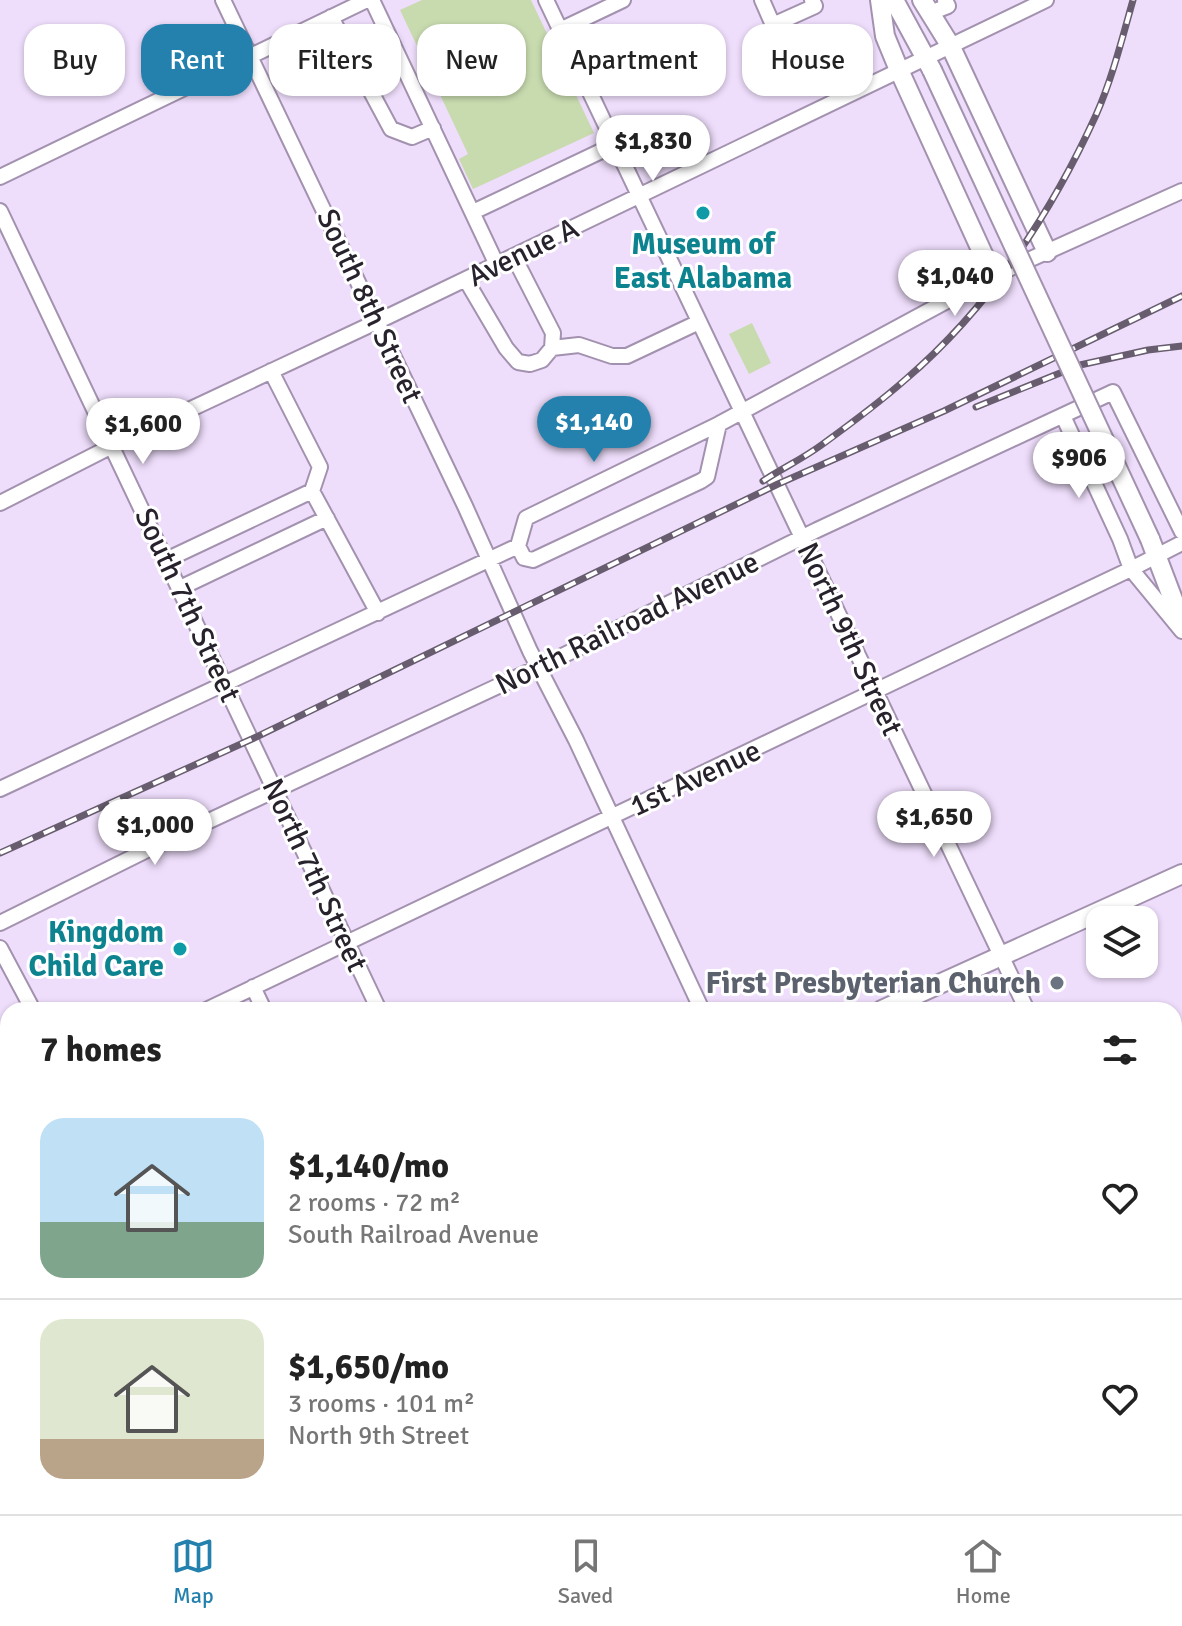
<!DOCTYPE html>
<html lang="en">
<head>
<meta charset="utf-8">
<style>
	body { margin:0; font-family:Signika,sans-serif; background:#f2f2f2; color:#222; height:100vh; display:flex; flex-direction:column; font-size:30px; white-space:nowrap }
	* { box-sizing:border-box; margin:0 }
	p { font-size:26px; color:#767676 }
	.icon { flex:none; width:44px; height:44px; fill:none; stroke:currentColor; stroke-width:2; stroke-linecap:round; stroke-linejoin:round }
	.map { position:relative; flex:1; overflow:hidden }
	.panel { position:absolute; left:0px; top:1002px; width:1182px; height:512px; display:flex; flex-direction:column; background:#fff; border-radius:24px 24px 0 0; box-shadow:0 2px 6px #0004 }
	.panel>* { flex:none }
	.banner { position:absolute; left:24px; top:24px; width:1134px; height:72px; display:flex; gap:16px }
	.tools { position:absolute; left:1086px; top:906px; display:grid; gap:16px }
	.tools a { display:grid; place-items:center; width:72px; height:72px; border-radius:16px; background:#fff; box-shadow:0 2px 6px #0004; font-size:40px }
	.price { position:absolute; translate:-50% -68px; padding:0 18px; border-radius:28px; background:#fff; color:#222; font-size:26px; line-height:52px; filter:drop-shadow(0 2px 4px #0008) }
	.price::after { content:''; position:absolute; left:50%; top:48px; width:24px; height:18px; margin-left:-12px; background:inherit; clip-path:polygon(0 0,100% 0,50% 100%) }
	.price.current { background:#2481ae; color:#fff }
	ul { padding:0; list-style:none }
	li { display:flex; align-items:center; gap:24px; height:200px; padding:0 40px }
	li+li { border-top:2px solid #e0e0e0 }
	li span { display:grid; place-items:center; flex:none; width:224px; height:160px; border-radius:24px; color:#555 }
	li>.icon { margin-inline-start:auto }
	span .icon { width:96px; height:96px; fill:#fffc; stroke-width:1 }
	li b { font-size:34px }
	h2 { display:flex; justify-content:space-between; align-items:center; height:96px; padding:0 40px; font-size:34px }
	.chip { padding:0 28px; border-radius:24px; background:#fff; box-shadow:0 2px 6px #0004; font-size:28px; line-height:72px }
	.chip.current { background:#2481ae; color:#fff }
	.tabs { display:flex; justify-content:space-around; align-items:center; height:112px; border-top:2px solid #e0e0e0; background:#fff; font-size:22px; color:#767676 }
	.tabs a { display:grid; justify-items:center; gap:4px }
	.tabs .current { color:#2481ae }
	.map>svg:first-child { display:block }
	.green { fill:#c8dbaf }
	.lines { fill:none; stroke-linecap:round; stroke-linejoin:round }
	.minor-casing { stroke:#a392af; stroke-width:18 }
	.major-casing { stroke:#a392af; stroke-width:22 }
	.minor { stroke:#fff; stroke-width:14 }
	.major { stroke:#fff; stroke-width:18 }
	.rail-casing { stroke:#675d6e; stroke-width:7 }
	.rail { stroke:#fff; stroke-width:4; stroke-dasharray:12; stroke-linecap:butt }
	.major-bridge-casing { stroke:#a392af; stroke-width:22; stroke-linecap:butt }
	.major-bridge { stroke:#fff; stroke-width:18 }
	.culture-dot { fill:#0f9aa8; stroke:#fff; stroke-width:3 }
	.worship-dot { fill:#6b7280; stroke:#fff; stroke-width:3 }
	.labels { text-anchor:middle; stroke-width:6; stroke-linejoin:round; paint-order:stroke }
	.culture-label { font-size:30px; font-weight:bold; fill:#0d838f; stroke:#fff }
	.street-label { font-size:30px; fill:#28222d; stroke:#fff }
	.worship-label { font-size:30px; font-weight:bold; fill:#5b616d; stroke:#fff; text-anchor:end }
</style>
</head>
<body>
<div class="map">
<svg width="1182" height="1514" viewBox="0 0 1182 1514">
	<rect width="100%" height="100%" fill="#eeddfb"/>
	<path class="green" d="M 422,0 L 531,0 L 594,133 L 473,189 L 459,159 L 468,154 L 400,10 Z
		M 752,323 L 771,363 L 749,374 L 729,334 Z"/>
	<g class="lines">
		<g class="minor-casing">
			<path id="minor" d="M 223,0 L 465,506 L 530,651 L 576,740 L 702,1010
				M 372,0 L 497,265
				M 546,0 L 1027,1010
				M 762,0 L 773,25 L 815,6 L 812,0
				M 930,13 L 948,6 L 945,0
				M 331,17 L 391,129 L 412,137 L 433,128
				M 560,30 L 623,0
				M 0,177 L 367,0
				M 0,211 L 379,1010
				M 473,212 L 614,145
				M 466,280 L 506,348 L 518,362 L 530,364 L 542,360 L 552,348 L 553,333 L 514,257
				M 552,348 L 579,345 L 612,356 L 627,356 L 699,322
				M 271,371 L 320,467 L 312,491 L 378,613
				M 1063,416 L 1120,539 L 1131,569 L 1182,631
				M 719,424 L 707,477 L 701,481 L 533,560 L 524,558 L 518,546 L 526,518 L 719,424 L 993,276 L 1182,191
				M 0,503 L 112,446 L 389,316 L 1046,0
				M 166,560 L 312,491
				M 180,588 L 327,518
				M 0,789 L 518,546
				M 0,923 L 151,848 L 552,661 L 817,530 L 1113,392 L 1182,532
				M 0,948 L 33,1010
				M 253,987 L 264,1010
				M 206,1010 L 1131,569 L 1182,543
				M 0,1107 L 8,1103
				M 1174,1198 L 1182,1194
				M 1174,1323 L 1182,1341
				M 0,1398 L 6,1396
				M 288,1506 L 292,1514
				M 613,1506 L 616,1514
				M 937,1506 L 941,1514
				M 509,1514 L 526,1506"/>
		</g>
		<g class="major-casing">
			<path id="major" d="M 880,0 L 885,36 L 899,70 L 993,276
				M 894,0 L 932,70
				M 922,0 L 950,45 L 1047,252
				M 1150,539 L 1182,623
				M 882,1010 L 1182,874
				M 0,1431 L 8,1427"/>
		</g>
		<use href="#minor" class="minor"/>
		<use href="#major" class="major"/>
		<g class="rail-casing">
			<path id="rail" d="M 976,407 L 1080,365 L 1148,350 L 1182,346
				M 763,481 C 781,469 802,459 820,446 C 849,425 879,403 906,379 C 988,309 1051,214 1096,115 C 1112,79 1122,39 1133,0
				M 0,853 L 252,739 L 778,484 L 944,411 L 1182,296"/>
		</g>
		<use href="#rail" class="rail"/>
		<g class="major-bridge-casing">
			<path id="major-bridge" d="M 932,70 L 1150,539"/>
		</g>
		<use href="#major-bridge" class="major-bridge"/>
	</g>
	<g class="culture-dot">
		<circle cx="703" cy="213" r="8"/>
		<circle cx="180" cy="949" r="8"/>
	</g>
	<circle class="worship-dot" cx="1057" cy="983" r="8"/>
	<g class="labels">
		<g class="culture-label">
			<text x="703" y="254">Museum of<tspan x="703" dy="34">East Alabama</tspan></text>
			<text x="164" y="942" text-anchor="end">Kingdom<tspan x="164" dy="34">Child Care</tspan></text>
		</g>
		<g class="street-label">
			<text transform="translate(523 252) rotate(-26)" y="10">Avenue A</text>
			<text transform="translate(370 306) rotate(65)" y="10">South 8th Street</text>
			<text transform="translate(188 605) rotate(65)" y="10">South 7th Street</text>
			<text transform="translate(627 623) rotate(-26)" y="10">North Railroad Avenue</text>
			<text transform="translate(850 639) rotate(65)" y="10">North 9th Street</text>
			<text transform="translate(695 778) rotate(-25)" y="10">1st Avenue</text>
			<text transform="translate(315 875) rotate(65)" y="10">North 7th Street</text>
		</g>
		<g class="worship-label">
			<text x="1041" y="993">First Presbyterian Church</text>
		</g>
	</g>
</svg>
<div class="tools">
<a><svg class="icon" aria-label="layers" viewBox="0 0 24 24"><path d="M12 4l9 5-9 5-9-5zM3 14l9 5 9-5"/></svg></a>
</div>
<b class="price" style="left:653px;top:183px">$1,830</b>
<b class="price" style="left:955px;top:318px">$1,040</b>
<b class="price current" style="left:594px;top:464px">$1,140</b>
<b class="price" style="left:143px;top:466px">$1,600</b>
<b class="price" style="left:1079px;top:500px">$906</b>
<b class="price" style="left:934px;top:859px">$1,650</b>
<b class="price" style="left:155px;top:867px">$1,000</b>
<div class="banner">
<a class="chip">Buy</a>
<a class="chip current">Rent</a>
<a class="chip">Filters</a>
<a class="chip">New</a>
<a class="chip">Apartment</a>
<a class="chip">House</a>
</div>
<section class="panel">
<h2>7 homes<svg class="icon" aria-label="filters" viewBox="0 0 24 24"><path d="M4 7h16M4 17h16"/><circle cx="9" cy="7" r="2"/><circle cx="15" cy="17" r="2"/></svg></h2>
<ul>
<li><span style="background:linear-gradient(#bfe0f5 65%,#7fa58c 0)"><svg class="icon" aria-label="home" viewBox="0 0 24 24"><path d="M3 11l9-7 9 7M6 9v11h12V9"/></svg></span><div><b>$1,140/mo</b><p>2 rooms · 72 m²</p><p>South Railroad Avenue</p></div><svg class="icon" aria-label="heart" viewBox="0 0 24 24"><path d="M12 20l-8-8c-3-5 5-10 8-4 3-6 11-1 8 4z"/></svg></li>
<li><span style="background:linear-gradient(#dfe7d0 75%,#b9a48a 0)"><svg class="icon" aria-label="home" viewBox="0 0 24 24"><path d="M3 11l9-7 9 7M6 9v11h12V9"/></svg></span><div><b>$1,650/mo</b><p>3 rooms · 101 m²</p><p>North 9th Street</p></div><svg class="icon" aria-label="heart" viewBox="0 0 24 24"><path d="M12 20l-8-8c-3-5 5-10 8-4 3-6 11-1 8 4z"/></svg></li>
</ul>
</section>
</div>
<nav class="tabs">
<a class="current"><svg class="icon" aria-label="map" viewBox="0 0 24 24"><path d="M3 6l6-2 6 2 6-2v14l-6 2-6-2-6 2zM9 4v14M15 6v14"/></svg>Map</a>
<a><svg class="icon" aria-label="saved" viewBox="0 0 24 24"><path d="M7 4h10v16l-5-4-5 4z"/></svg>Saved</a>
<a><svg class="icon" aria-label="home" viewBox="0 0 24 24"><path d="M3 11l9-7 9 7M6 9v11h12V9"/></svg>Home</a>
</nav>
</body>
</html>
